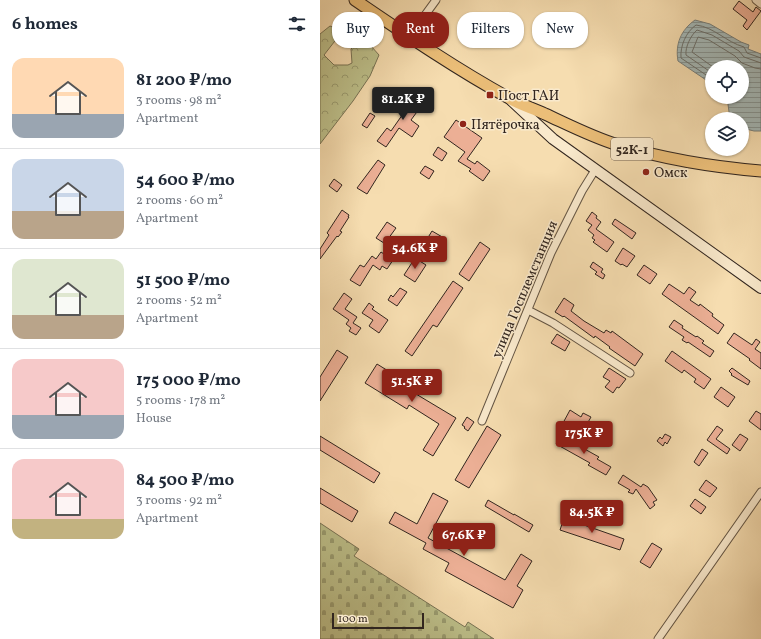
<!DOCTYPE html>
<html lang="en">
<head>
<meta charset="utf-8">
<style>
	body { margin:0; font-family:Vollkorn,serif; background:#f2f2f3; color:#1f2937; height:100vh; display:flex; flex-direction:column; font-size:15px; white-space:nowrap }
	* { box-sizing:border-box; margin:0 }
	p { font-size:13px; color:#747a83 }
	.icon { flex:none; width:22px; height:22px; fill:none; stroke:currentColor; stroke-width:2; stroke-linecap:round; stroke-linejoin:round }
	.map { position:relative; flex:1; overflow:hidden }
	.details { display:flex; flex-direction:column; background:#fff; width:320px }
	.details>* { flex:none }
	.hud { position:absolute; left:12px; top:12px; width:369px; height:36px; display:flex; gap:8px }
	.tools { position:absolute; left:385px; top:60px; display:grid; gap:8px }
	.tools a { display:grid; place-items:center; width:44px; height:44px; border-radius:50%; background:#fff; box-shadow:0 1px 3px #0004; font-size:20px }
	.scale { position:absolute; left:12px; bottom:10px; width:92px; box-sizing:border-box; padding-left:4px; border:2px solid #32261f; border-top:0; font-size:11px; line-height:14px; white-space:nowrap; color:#32261f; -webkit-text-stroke:3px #f9e9cc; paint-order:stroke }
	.price { position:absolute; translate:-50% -34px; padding:0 9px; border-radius:4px; background:#8f2418; color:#fff; font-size:13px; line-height:26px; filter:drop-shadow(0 1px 2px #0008) }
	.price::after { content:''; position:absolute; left:50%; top:24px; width:12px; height:9px; margin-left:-6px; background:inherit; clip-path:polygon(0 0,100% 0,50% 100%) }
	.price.selected { background:#222; color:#fff }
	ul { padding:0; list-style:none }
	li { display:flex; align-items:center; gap:12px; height:100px; padding:0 12px }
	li+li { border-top:1px solid #e0e1e3 }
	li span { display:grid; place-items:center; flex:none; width:112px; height:80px; border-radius:12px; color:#555 }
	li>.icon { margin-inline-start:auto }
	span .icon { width:48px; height:48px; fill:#fffc; stroke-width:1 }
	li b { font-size:17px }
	h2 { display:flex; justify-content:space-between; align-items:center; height:48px; padding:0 12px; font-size:17px }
	.chip { padding:0 14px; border-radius:16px; background:#fff; box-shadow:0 1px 3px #0004; font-size:14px; line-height:36px }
	.chip.selected { background:#8f2418; color:#fff }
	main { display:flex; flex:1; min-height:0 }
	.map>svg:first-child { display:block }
	.forest { fill:url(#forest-crowns); stroke:#787355 }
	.cemetery { fill:url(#cemetery-stones); stroke:#787355 }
	.water { fill:url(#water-rules); stroke:#767e7b }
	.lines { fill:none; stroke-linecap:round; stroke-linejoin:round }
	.shore { stroke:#6a6f6c; stroke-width:1 }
	.building { fill:#ecaf95; stroke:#32261f }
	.street-casing { stroke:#635443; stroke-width:9 }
	.secondary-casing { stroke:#32261f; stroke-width:12 }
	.primary-casing { stroke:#32261f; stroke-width:13 }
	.street { stroke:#f9e9cc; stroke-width:7 }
	.secondary { stroke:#f9e9cc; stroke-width:10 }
	.primary { stroke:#ebbe78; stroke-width:11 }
	.poi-dot { fill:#8f2418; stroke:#f9e9cc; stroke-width:1.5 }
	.labels { text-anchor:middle; stroke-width:3; stroke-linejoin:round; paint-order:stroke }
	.shield { fill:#f9e9cc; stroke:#6e6053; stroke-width:1 }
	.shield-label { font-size:13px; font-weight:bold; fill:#32261f }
	.poi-label { font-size:14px; fill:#32261f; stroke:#f9e9cc; text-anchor:start }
	.street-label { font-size:14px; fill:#32261f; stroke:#f9e9cc }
</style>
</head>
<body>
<main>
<section class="details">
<h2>6 homes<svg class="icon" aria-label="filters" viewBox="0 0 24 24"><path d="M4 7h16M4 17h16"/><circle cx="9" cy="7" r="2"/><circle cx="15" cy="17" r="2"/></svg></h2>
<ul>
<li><span style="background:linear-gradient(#ffd9b3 70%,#9aa5b1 0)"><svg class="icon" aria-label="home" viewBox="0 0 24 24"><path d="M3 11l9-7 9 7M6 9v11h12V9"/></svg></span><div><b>81 200 ₽/mo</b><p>3 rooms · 98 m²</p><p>Apartment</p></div></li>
<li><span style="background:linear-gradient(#c9d6e8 65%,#b9a48a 0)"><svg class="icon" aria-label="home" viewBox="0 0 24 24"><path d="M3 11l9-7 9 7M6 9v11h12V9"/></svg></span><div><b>54 600 ₽/mo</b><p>2 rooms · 60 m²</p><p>Apartment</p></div></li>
<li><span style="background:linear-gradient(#dfe7d0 70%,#b9a48a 0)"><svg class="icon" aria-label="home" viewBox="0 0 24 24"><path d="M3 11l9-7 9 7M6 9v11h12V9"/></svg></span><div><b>51 500 ₽/mo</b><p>2 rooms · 52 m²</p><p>Apartment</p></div></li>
<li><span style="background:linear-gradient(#f6c9c9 70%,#9aa5b1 0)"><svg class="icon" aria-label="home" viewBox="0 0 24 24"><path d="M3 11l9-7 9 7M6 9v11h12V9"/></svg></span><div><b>175 000 ₽/mo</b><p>5 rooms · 178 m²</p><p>House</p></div></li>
<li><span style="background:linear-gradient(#f6c9c9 75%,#c2b280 0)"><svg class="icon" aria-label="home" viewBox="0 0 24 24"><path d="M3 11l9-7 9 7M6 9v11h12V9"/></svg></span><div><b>84 500 ₽/mo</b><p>3 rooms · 92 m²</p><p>Apartment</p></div></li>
</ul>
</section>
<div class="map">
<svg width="441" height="639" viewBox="0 0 441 639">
	<defs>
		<pattern id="forest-crowns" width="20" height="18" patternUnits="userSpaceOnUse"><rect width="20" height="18" fill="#bdc08b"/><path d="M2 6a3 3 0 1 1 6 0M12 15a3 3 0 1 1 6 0" fill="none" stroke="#9a9c71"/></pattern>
		<pattern id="cemetery-stones" width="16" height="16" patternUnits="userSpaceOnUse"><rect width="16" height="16" fill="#bdc08b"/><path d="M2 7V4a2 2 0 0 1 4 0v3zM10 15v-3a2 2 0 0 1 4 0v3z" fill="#9a9c71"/></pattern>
		<pattern id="water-rules" width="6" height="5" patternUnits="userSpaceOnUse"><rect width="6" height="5" fill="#a3b8b8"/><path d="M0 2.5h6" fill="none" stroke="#859595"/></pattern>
	</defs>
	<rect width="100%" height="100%" fill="#f6ddb0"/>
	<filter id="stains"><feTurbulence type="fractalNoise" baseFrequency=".005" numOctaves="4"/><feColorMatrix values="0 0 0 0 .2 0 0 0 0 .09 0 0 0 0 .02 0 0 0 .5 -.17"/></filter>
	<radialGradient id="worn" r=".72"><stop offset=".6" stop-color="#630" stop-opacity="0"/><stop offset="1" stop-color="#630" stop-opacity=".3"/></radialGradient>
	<path class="forest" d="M 10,26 L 20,30 L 18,37 L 4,55 L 14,65 L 28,65 L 32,63 L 31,49 L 36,44 L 51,46 L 59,55 L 50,76 L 33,101 L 0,144 L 0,34 Z"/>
	<path class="cemetery" d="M 0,523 L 39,549 L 34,556 L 145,627 L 148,622 L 174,639 L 0,639 Z"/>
	<path class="water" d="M 375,20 L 390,24 L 421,42 L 429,45 L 428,49 L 441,54 L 441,131 L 434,131 L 422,128 L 422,119 L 410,119 L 407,97 L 422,97 L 422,67 L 392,67 L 392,84 L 358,61 C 355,44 361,30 375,20 Z"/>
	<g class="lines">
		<path class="shore" d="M 393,67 L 372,52 L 378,37 L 389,40 L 415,56 L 422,63 L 435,68 L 441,69
			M 392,73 L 366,55 C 365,47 371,35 377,30 L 392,35 L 419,51 L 424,57 L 441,63
			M 392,79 L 361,58 C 360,46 366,32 376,25 C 394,27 406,42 424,47 L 427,53 L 441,58"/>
	</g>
	<path class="building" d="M 419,1 L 433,12 L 436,7 L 441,11 L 427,30 L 423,26 L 427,20 L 413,9 Z
		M 87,95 L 102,105 L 91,120 L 99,126 L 92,137 L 79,128 L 66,147 L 57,141 L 67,128 L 71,131 L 85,111 L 79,107 Z
		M 50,113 L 55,116 L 47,128 L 42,125 Z
		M 136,120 L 162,138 L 147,159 L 155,164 L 157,161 L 170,171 L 163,181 L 149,171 L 151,169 L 138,161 L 145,152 L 124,137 Z
		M 118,147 L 127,153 L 122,161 L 113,155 Z
		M 58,160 L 65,165 L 47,194 L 37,188 Z
		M 105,166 L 114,171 L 109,179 L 100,173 Z
		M 14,179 L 22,185 L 17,192 L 9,186 Z
		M 22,210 L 29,215 L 28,217 L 29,217 L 20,231 L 22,232 L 18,237 L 17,236 L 0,259 L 0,249 L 9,235 L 7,233 Z
		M 272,212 L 277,216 L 276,218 L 281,222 L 276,229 L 294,242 L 287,252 L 273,242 L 275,240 L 272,238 L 274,235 L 268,230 L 272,225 L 266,221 Z
		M 295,219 L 316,233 L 312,239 L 292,224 Z
		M 67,222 L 76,228 L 68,239 L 78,246 L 75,250 L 56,238 Z
		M 112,231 L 124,238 L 115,251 L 104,244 Z
		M 160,242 L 170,249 L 149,281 L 139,274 Z
		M 303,248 L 315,256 L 307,267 L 302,264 L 301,265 L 295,261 Z
		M 61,252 L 73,260 L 67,269 L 62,266 L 60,270 L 53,265 L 40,286 L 30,280 L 40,265 L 44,267 L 52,256 L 56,259 Z
		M 95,258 L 106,265 L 95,282 L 84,275 Z
		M 273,262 L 283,269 L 281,272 L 285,275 L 283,279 L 275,274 L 277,272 L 270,267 Z
		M 324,265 L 337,274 L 330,284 L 317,275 Z
		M 133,281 L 143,288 L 117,327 L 113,325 L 92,356 L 85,351 Z
		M 349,284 L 364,294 L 369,287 L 376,292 L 370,300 L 379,306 L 380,304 L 393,314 L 392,316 L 404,325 L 398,334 L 342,294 Z
		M 80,288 L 87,292 L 77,306 L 68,300 L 71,295 L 73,297 Z
		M 24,293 L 32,299 L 25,309 L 37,317 L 33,323 L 41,328 L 36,335 L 29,331 L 31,328 L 26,324 L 29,320 L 13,309 Z
		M 244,298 L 254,305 L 251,311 L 264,321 L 284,333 L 286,330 L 291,333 L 292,331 L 323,354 L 315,366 L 289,348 L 290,347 L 275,336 L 274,338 L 244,316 L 243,317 L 235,312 Z
		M 49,303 L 54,307 L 52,309 L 68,320 L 59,333 L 49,326 L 53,320 L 42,313 Z
		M 354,320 L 363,326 L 362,328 L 376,337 L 377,336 L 384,341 L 382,343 L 394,351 L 390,357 L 368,342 L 367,343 L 362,340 L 364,337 L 349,327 Z
		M 414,333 L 432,345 L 436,339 L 440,342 L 435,349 L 441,353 L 441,369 L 429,360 L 430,359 L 407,343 Z
		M 237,334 L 250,342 L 245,351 L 231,343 Z
		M 17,350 L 28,357 L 0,401 L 0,377 Z
		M 352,351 L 391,379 L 384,389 L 374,382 L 376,379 L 364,370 L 362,373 L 345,361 Z
		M 57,364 L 99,390 L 96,394 L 136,418 L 113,456 L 103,450 L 119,424 L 89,405 L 87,409 L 45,383 Z
		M 289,368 L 306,379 L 299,388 L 297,387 L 293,393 L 285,387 L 290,381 L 283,377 Z
		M 412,368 L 430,381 L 428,385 L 411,375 L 412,374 L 409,371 Z
		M 401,387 L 415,397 L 408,407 L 394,397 Z
		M 250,410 L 261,417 L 263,413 L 271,417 L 262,433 L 257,431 L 259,429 L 248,423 L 247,425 L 243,423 Z
		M 436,411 L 441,414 L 441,430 L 429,421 Z
		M 147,417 L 154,422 L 148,431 L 144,428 L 145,427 L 142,425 Z
		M 167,426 L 181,435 L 149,488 L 135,480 Z
		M 397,426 L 403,430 L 396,439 L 410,449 L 407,454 L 387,440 Z
		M 345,434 L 351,437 L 347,444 L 345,442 L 343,446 L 337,441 L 340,437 L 342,439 Z
		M 420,434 L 428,439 L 420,451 L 412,445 Z
		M 242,435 L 253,441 L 252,442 L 279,457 L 277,459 L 291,467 L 286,475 L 268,465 L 270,463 L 236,444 Z
		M 0,436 L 60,473 L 54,483 L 0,450 Z
		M 382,449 L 388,453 L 379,466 L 374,462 Z
		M 303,475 L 321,487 L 323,484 L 328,487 L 337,500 L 333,502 L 335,505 L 330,509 L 316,489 L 313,494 L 308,492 L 310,490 L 298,483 Z
		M 386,480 L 397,488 L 390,497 L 379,490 Z
		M 0,488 L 38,511 L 32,522 L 0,503 Z
		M 113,493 L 128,501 L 108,538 L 185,580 L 201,554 L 212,561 L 197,586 L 203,590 L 193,608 L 125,571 L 129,563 L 103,549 L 106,543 L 69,523 L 75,512 L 97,524 Z
		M 375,499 L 386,507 L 381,514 L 370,506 Z
		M 168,500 L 194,515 L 194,514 L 213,525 L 209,532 L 165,506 Z
		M 244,518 L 304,539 L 300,550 L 240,530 Z
		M 332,543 L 342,549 L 330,568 L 320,562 Z"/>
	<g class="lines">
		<g class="street-casing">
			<path id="street" d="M 436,0 L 441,4
				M 89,37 L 116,0
				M 208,310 L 233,323 L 310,373
				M 162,421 L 231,253 L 262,191 L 275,170
				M 338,639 L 441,492"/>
		</g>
		<g class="secondary-casing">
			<path id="secondary" d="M 192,101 L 233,139 L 441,288"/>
		</g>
		<g class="primary-casing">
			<path id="primary" d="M 35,0 C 85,34 136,69 189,98 C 200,105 213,108 225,114 C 249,125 272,137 298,145 C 344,159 393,167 441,171"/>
		</g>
		<use href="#street" class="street"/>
		<use href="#secondary" class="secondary"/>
		<use href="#primary" class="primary"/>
	</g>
	<g class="poi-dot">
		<rect x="166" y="91" width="8" height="8" rx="2"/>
		<circle cx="143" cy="124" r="4"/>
		<circle cx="326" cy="172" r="4"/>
	</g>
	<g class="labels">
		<rect class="shield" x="291" y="138" width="42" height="22" rx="3"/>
		<g class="shield-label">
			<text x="312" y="154">52К-1</text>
		</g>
		<g class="poi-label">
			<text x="178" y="100">Пост ГАИ</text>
			<text x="151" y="129">Пятёрочка</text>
			<text x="334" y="177">Омск</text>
		</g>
		<g class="street-label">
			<text transform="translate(204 289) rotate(-67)" y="5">улица Госплемстанция</text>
		</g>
	</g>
	<rect width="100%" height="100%" filter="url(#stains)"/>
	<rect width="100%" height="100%" fill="url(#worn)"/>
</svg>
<div class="tools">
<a><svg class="icon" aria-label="locate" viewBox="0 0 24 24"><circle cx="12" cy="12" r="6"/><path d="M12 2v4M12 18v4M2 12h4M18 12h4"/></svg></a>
<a><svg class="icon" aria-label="layers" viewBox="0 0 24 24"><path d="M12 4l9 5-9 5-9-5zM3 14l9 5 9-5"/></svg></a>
</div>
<div class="scale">100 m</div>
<b class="price selected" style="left:83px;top:121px">81.2K ₽</b>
<b class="price" style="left:95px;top:270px">54.6K ₽</b>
<b class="price" style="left:92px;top:403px">51.5K ₽</b>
<b class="price" style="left:264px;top:455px">175K ₽</b>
<b class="price" style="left:272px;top:534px">84.5K ₽</b>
<b class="price" style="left:144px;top:557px">67.6K ₽</b>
<div class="hud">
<a class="chip">Buy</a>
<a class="chip selected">Rent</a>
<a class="chip">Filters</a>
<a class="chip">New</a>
</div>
</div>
</main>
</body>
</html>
